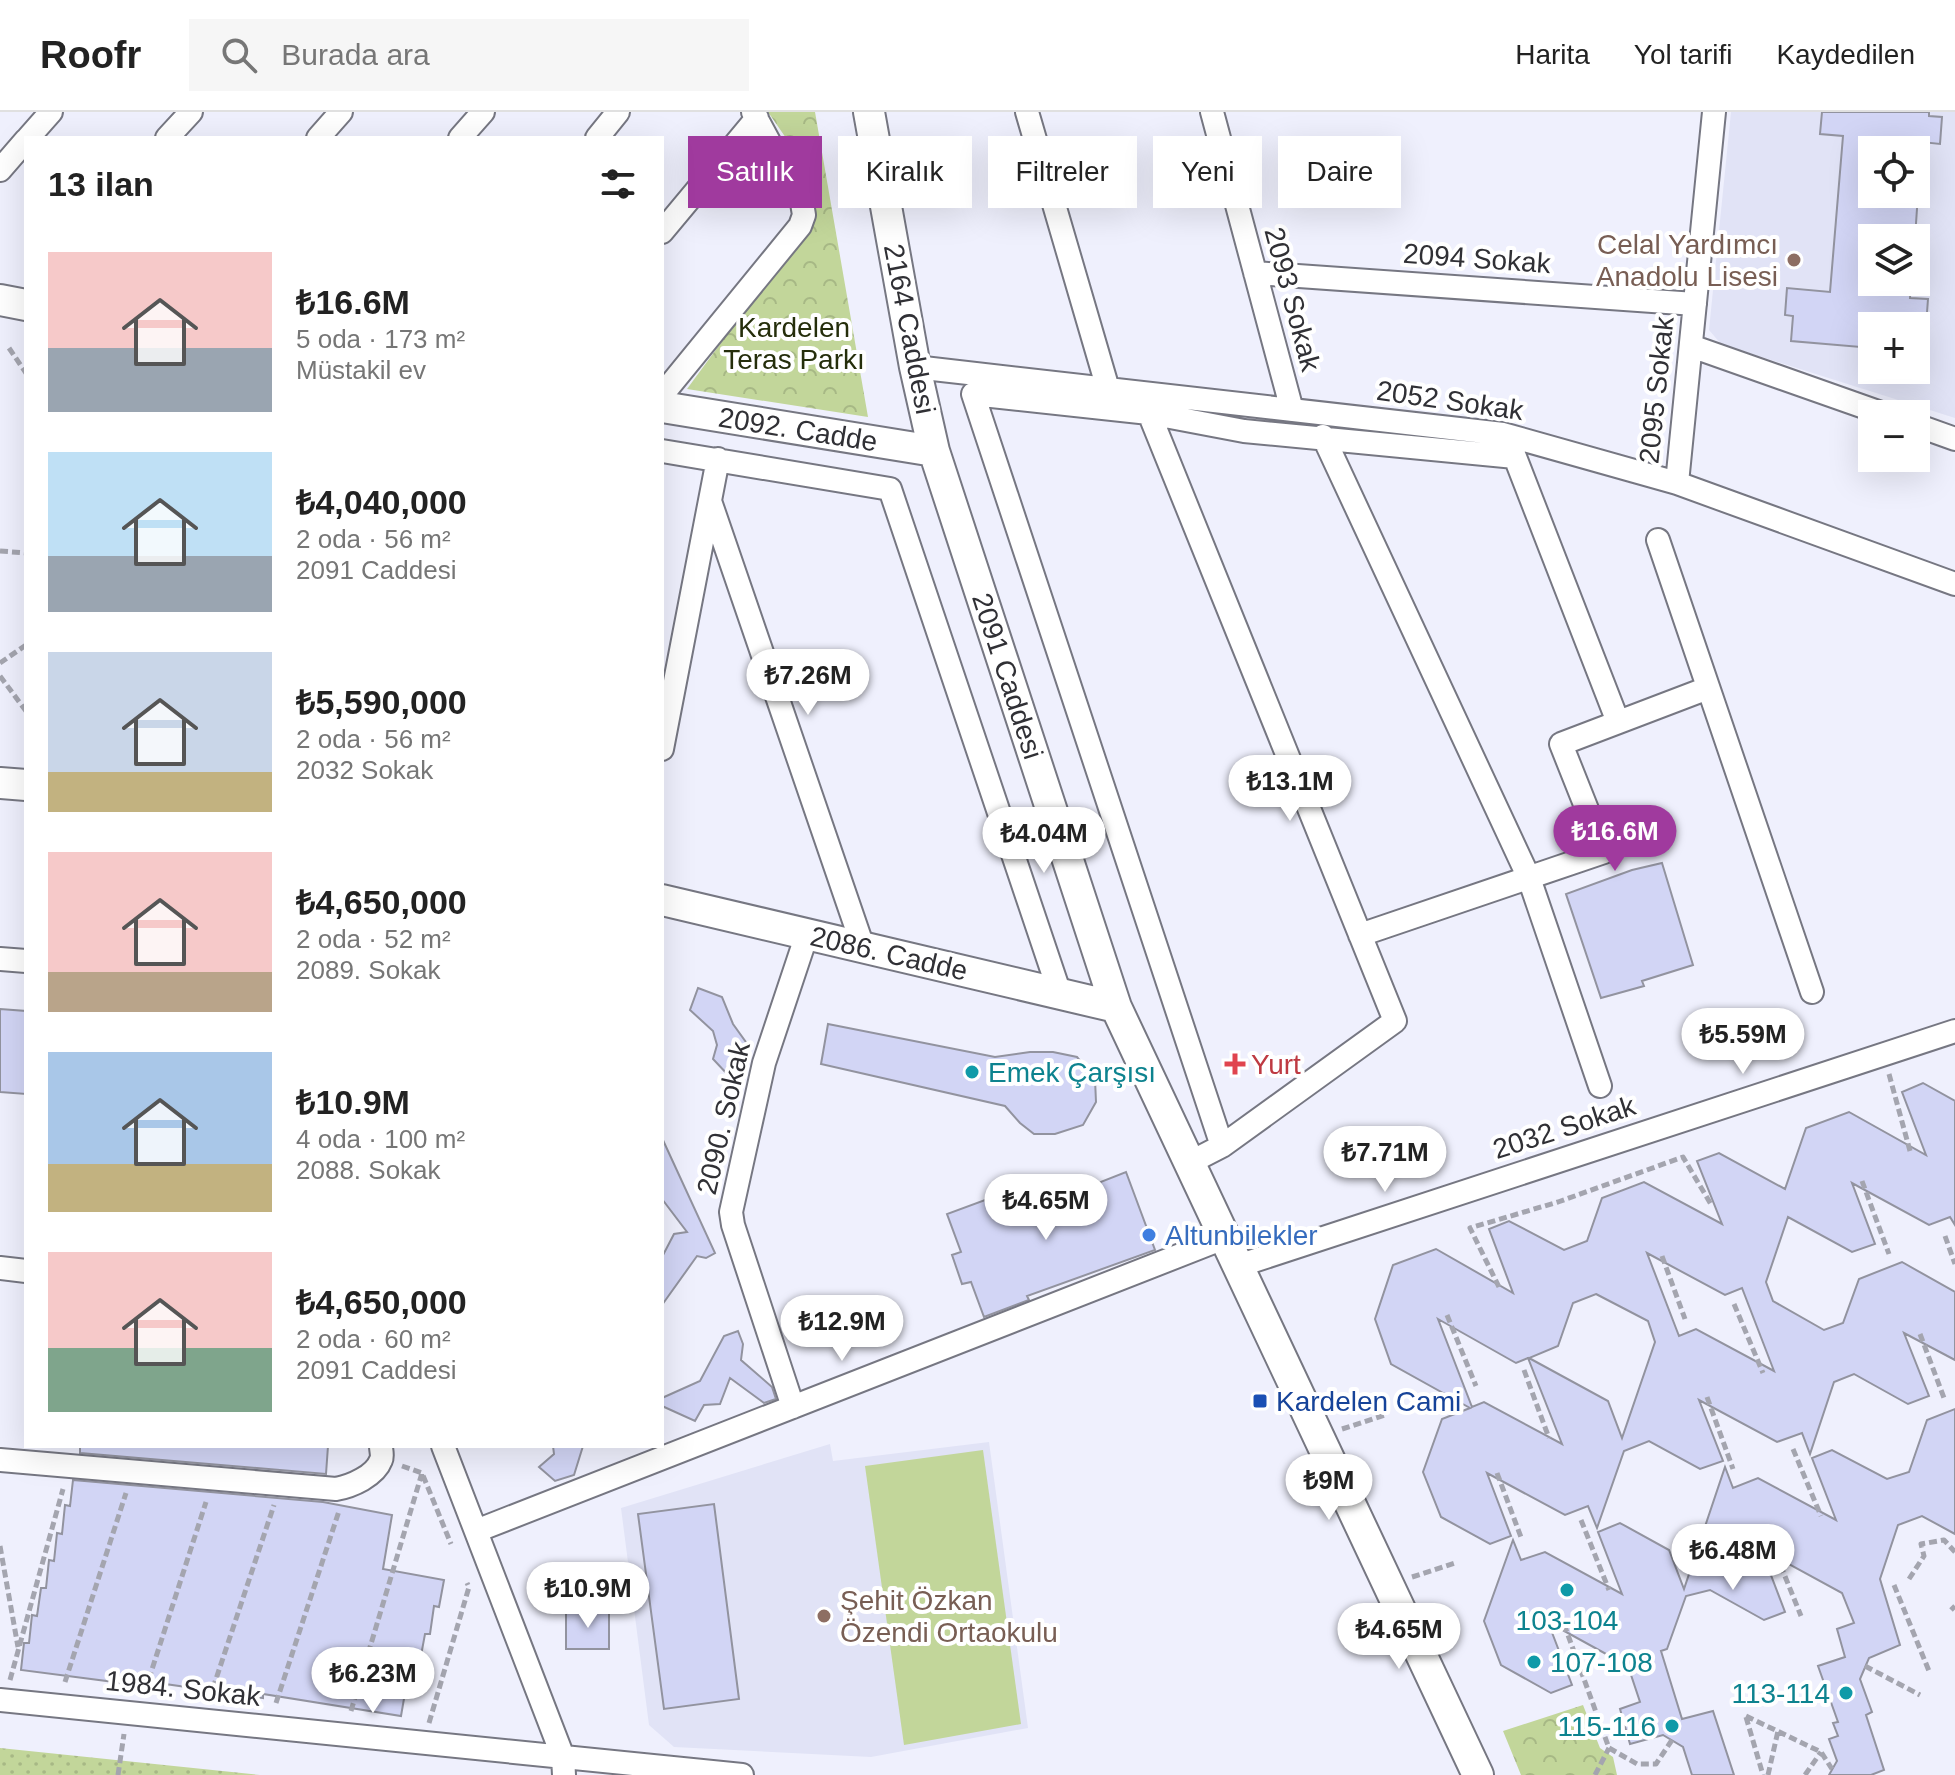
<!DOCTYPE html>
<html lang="tr">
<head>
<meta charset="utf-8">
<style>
	body { margin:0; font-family:Helvetica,sans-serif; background:#f6f6f6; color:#222; height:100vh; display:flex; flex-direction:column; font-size:30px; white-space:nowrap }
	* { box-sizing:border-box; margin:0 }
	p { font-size:26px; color:#767676 }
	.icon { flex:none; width:44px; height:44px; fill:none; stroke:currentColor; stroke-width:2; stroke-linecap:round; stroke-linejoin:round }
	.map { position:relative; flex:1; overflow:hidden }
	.drawer { position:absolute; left:24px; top:24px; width:640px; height:1312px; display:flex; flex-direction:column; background:#fff; border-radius:0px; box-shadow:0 8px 32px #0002 }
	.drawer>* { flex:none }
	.banner { position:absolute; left:688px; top:24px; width:760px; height:72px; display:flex; gap:16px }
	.buttons { position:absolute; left:1858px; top:24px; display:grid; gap:16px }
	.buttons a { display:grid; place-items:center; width:72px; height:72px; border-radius:0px; background:#fff; box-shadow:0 8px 32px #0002; font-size:40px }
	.price { position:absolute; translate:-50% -68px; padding:0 18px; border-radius:28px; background:#fff; color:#222; font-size:26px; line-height:52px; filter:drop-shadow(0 2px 4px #0008) }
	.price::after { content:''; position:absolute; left:50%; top:48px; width:24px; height:18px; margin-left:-12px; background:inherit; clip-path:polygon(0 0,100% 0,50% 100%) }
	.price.active { background:#a03a9e; color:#fff }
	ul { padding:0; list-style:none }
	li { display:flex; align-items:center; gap:24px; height:200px; padding:0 24px }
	li span { display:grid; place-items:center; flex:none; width:224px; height:160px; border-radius:0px; color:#555 }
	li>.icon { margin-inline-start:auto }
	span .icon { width:96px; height:96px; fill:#fffc; stroke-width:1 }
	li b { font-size:34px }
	h2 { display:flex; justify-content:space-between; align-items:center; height:96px; padding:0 24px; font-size:34px }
	.tag { padding:0 28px; border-radius:0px; background:#fff; box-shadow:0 8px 32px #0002; font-size:28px; line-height:72px }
	.tag.active { background:#a03a9e; color:#fff }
	header { display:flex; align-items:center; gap:48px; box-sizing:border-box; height:112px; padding:0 40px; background:#fff; border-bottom:2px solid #e0e0e0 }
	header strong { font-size:38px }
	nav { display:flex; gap:44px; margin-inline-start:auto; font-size:28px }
	.search { width:560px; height:72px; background:#f6f6f6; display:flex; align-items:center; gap:20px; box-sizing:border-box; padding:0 28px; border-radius:0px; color:#767676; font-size:30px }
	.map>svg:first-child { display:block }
	.built { fill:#e1e3f6; fill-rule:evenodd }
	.grass { fill:url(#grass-dots) }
	.park { fill:url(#park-crowns) }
	.garden { fill:#c2d69a }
	.building { fill:#d2d5f5; stroke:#92939f; stroke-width:2; fill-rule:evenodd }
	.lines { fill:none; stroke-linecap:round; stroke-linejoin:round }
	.street-casing { stroke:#767782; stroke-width:26 }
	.secondary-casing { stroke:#767782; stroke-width:34 }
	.path { stroke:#a4a5af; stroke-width:5; stroke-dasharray:8 4; stroke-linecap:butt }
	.street { stroke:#fff; stroke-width:22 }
	.secondary { stroke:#fff; stroke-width:30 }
	.education-dot { fill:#8d6e63; stroke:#fff; stroke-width:3 }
	.health-dot { fill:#e0444e; stroke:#fff; stroke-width:3 }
	.culture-dot { fill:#0f9aa8; stroke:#fff; stroke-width:3 }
	.shop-dot { fill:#3f7fe0; stroke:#fff; stroke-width:3 }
	.transit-dot { fill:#1a4fb4; stroke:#fff; stroke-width:3 }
	.labels { text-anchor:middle; stroke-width:8; stroke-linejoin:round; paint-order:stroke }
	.education-label { font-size:28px; fill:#785e54; stroke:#fff; text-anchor:end }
	.street-label { font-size:28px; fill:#303035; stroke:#fff }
	.park-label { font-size:28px; fill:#252e0b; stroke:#fff }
	.health-label { font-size:28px; fill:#be3a42; stroke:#fff; text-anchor:start }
	.culture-label { font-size:28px; fill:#0d838f; stroke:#fff; text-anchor:start }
	.shop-label { font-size:28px; fill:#366cbe; stroke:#fff; text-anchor:start }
	.transit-label { font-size:28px; fill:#164399; stroke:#fff; text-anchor:start }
</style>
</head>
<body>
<header>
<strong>Roofr</strong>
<div class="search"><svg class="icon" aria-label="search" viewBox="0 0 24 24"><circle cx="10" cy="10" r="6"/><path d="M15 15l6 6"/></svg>Burada ara</div>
<nav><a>Harita</a><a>Yol tarifi</a><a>Kaydedilen</a></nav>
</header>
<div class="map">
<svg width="1955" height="1663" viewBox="0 0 1955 1663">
	<defs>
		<pattern id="grass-dots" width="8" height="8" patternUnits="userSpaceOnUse" patternTransform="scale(2)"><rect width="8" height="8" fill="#c2d69a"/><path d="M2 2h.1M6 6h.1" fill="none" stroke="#a7b885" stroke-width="1.8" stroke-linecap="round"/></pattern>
		<pattern id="park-crowns" width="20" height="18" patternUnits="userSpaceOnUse" patternTransform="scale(2)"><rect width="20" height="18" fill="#c2d69a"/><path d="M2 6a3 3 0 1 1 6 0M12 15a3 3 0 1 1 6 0" fill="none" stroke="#a7b885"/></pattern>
	</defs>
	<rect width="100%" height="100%" fill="#eff0fd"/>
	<path class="built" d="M 1731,0 L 1955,0 L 1955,306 L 1721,232 L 1709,218 ZM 1872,38 L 1916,38 L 1916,82 L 1872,82 ZM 1872,126 L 1916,126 L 1916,170 L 1872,170 ZM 1872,214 L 1916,214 L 1916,258 L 1872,258 Z
		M 989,1330 L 1028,1616 L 871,1645 L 674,1635 L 649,1613 L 621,1396 L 830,1332 L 833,1349 Z"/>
	<path class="grass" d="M 0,1636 L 260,1663 L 0,1663 Z"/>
	<path class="park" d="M 768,0 L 815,0 L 868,305 L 687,277 L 812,107 L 804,52 Z
		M 1583,1593 L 1600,1636 L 1613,1645 L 1617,1663 L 1521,1663 L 1503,1619 Z"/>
	<path class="garden" d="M 983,1338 L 1021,1612 L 904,1633 L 865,1354 Z"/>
	<path class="building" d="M 1822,0 L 1929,0 L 1929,4 L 1942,5 L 1940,32 L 1922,30 L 1922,38 L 1872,38 L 1872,82 L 1918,82 L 1915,126 L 1872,126 L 1872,170 L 1911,170 L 1910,186 L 1928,187 L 1926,214 L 1872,214 L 1872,236 L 1791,229 L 1793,204 L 1785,203 L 1787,176 L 1830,180 L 1843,24 L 1820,22 Z
		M 1662,751 L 1693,853 L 1642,869 L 1644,874 L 1601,886 L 1566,782 L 1632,758 Z
		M 698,876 L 722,885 L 733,912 L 748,933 L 743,954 L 730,965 L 713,947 L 717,933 L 713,919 L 690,898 Z
		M 0,897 L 26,899 L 26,982 L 0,980 Z
		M 828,912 L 995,945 L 1030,940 L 1053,940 L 1077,945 L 1095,967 L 1096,990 L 1083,1013 L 1055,1022 L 1034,1022 L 1020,1011 L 1005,994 L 821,952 Z
		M 1923,971 L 1955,989 L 1955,1113 L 1950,1105 L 1929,1113 L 1852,1071 L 1875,1132 L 1852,1140 L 1788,1105 L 1766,1170 L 1773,1189 L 1824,1218 L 1843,1211 L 1859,1167 L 1902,1150 L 1955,1180 L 1955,1248 L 1904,1221 L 1929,1284 L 1908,1292 L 1854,1262 L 1834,1270 L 1810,1342 L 1802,1321 L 1777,1330 L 1699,1288 L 1723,1349 L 1700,1357 L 1649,1329 L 1624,1339 L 1597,1416 L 1588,1394 L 1565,1403 L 1487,1361 L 1511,1424 L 1490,1432 L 1441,1405 L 1423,1360 L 1442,1307 L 1470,1296 L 1391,1252 L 1375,1207 L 1393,1153 L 1436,1137 L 1513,1181 L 1489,1117 L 1509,1109 L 1564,1138 L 1587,1129 L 1602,1086 L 1644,1070 L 1722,1112 L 1697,1049 L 1719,1041 L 1785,1077 L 1806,1016 L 1849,1000 L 1926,1043 L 1902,980 ZM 1647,1141 L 1725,1183 L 1742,1176 L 1774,1259 L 1696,1217 L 1679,1224 ZM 1596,1182 L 1648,1209 L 1655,1230 L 1622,1326 L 1608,1289 L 1529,1246 L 1558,1234 L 1573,1191 ZM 1438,1207 L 1516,1251 L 1528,1246 L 1562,1332 L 1484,1290 L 1472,1295 Z
		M 662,1026 L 715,1141 L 706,1146 L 697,1144 L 662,1193 L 662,1145 L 674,1122 L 687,1120 L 662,1087 Z
		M 1126,1060 L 1155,1138 L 1027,1184 L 1029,1188 L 984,1205 L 971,1170 L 962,1172 L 952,1143 L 961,1140 L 947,1102 L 1004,1081 L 1014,1104 Z
		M 738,1219 L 743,1232 L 741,1248 L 772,1275 L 776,1287 L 764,1291 L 730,1266 L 720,1292 L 704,1293 L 695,1309 L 662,1294 L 662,1286 L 700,1269 L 724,1224 Z
		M 1955,1297 L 1955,1422 L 1922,1404 L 1898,1413 L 1880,1467 L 1900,1533 L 1869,1546 L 1860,1567 L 1872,1600 L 1866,1603 L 1884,1658 L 1871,1663 L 1829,1663 L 1837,1649 L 1829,1627 L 1838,1624 L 1833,1611 L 1838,1610 L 1818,1554 L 1845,1545 L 1837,1517 L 1854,1511 L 1842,1481 L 1761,1437 L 1785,1500 L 1764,1508 L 1710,1478 L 1686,1484 L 1667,1537 L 1661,1539 L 1682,1607 L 1713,1599 L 1734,1663 L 1692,1663 L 1683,1635 L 1663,1623 L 1630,1632 L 1620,1597 L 1640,1590 L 1628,1554 L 1548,1510 L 1572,1573 L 1551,1581 L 1501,1553 L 1484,1509 L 1513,1428 L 1521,1448 L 1545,1440 L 1622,1482 L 1598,1420 L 1620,1411 L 1669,1438 L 1684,1477 L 1725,1355 L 1733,1376 L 1758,1366 L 1836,1408 L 1812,1346 L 1832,1338 L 1887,1367 L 1909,1360 L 1927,1308 Z
		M 80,1334 L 328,1334 L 326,1362 L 80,1341 Z
		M 553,1334 L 583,1334 L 574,1363 L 555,1369 L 539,1355 L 554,1342 Z
		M 73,1368 L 323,1390 L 392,1403 L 383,1457 L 444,1468 L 439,1495 L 434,1494 L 430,1522 L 425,1522 L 420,1549 L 415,1549 L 410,1576 L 406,1575 L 401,1604 L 263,1582 L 263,1586 L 130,1567 L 130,1572 L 21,1558 L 24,1531 L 29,1531 L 32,1503 L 37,1504 L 41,1476 L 46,1476 L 49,1448 L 54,1449 L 57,1421 L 62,1422 L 65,1393 L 70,1394 Z
		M 714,1392 L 739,1587 L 664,1597 L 638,1402 Z
		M 566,1498 L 609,1498 L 609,1537 L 566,1537 Z"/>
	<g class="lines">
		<g class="street-casing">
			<path id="street" d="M 1027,0 L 1108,277
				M 1212,0 L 1292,298
				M 28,26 L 51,0
				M 167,26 L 191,0
				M 318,26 L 341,0
				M 460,26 L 483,0
				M 597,26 L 618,0
				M 0,58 L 26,28
				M 662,120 L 757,6
				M 1255,161 L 1695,192
				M 1691,234 L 1884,302
				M 915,255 L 1503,322 L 1677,371 L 1955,472
				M 662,283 L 800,114 L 804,103 L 802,91 L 753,0
				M 1149,301 L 1395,909 L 1222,1034 L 1189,1051
				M 1916,313 L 1955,327
				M 1323,324 L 1529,766 L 1600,974
				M 662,339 L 890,377 L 1060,882
				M 1677,371 L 1714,0
				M 710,389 L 863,835
				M 1658,428 L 1812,880
				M 662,637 L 718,347
				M 1360,823 L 1604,740 L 1561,632 L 1708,576
				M 0,847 L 26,849
				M 1222,1034 L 973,282 L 1149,301 L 1244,319 L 1515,345 L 1618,610
				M 1238,1154 L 1955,919
				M 0,1156 L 26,1159
				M 793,1295 L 733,1113 L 731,1100 L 764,951 L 807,822
				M 443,1334 L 563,1645 L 564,1663
				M 0,1348 L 336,1377 C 352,1374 375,1364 381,1348 C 383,1344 381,1339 381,1334
				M 476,1419 L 1224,1126
				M 0,1588 L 742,1663"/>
		</g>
		<g class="secondary-casing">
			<path id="secondary" d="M 869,0 L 915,255 L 934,339 L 1116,895 L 1478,1663
				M 0,188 L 26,193
				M 662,295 L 934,339
				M 0,671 L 26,673
				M 662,788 L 1116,895"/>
		</g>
		<path class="path" d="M 9,236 L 26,261
			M 0,439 L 26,441
			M 0,551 L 26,533
			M 0,564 L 26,599
			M 1889,962 L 1910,1039
			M 1862,1069 L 1889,1142
			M 1945,1124 L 1955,1152
			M 1662,1144 L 1685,1207
			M 1499,1175 L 1470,1116 L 1558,1090 L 1683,1045 L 1712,1094
			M 1734,1192 L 1763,1261
			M 1447,1203 L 1476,1274
			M 1920,1222 L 1944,1286
			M 1524,1258 L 1549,1326
			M 1707,1285 L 1733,1357
			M 1342,1317 L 1385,1303
			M 1793,1337 L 1821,1404
			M 402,1354 L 422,1361 L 451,1432
			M 1497,1361 L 1522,1428
			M 1581,1408 L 1609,1478
			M 0,1434 L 18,1535
			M 1776,1442 L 1801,1504
			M 1412,1465 L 1455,1451
			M 1909,1467 L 1924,1444 L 1921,1432 L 1944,1428 L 1955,1440
			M 1894,1473 L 1929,1559
			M 1951,1498 L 1955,1494
			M 1564,1512 L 1609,1636 L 1637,1652 L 1656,1652 L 1672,1628
			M 1865,1554 L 1920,1583
			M 10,1568 L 63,1377
			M 65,1570 L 126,1381
			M 145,1579 L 206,1390
			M 209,1588 L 274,1393
			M 276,1591 L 339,1399
			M 351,1599 L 422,1361
			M 1746,1604 L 1821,1640 L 1832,1657
			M 1746,1605 L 1763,1663
			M 429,1611 L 469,1475 L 467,1471
			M 118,1663 L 124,1622
			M 1595,1663 L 1609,1636
			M 1768,1663 L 1778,1619
			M 1805,1663 L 1821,1640"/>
		<use href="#street" class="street"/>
		<use href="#secondary" class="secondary"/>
	</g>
	<g class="education-dot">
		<circle cx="1794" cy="148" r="8"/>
		<circle cx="824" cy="1504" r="8"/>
	</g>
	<path class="health-dot" d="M1231 940h8v8h8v8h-8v8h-8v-8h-8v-8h8z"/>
	<g class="culture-dot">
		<circle cx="972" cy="960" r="8"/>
		<circle cx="1567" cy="1478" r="8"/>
		<circle cx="1534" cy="1550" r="8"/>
		<circle cx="1846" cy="1581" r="8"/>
		<circle cx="1672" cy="1614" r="8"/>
	</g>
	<circle class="shop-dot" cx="1149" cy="1123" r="8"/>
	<rect class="transit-dot" x="1252" y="1281" width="16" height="16" rx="4"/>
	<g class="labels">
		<g class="education-label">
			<text x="1778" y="142">Celal Yardımcı<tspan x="1778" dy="32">Anadolu Lisesi</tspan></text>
			<text x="840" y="1498" text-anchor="start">Şehit Özkan<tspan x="840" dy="32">Özendi Ortaokulu</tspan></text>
		</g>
		<g class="street-label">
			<text transform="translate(1477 146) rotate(4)" y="10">2094 Sokak</text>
			<text transform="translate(1293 187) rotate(75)" y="10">2093 Sokak</text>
			<text transform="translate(910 217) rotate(79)" y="10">2164 Caddesi</text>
			<text transform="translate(1656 278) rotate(-84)" y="10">2095 Sokak</text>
			<text transform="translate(1450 288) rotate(8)" y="10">2052 Sokak</text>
			<text transform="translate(798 317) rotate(9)" y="10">2092. Cadde</text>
			<text transform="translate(1008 564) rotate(72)" y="10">2091 Caddesi</text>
			<text transform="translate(889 841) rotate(13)" y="10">2086. Cadde</text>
			<text transform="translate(723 1006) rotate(-77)" y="10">2090. Sokak</text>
			<text transform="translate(1564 1015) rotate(-18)" y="10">2032 Sokak</text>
			<text transform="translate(183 1576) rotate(6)" y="10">1984. Sokak</text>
		</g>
		<g class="park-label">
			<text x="794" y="225">Kardelen<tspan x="794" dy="32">Teras Parkı</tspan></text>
		</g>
		<g class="health-label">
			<text x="1251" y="962">Yurt</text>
		</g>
		<g class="culture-label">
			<text x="988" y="970">Emek Çarşısı</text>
			<text x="1567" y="1518" text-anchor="middle">103-104</text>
			<text x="1550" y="1560">107-108</text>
			<text x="1830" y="1591" text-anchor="end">113-114</text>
			<text x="1656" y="1624" text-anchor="end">115-116</text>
		</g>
		<g class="shop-label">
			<text x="1165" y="1133">Altunbilekler</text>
		</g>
		<g class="transit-label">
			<text x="1276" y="1299">Kardelen Cami</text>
		</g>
	</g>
</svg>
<div class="buttons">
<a><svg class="icon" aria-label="locate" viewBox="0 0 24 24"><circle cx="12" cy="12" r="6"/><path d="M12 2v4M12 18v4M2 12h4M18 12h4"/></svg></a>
<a><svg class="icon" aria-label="layers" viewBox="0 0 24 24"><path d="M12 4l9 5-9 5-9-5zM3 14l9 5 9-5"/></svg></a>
<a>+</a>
<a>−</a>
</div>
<b class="price" style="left:808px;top:605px">₺7.26M</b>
<b class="price" style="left:1290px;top:711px">₺13.1M</b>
<b class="price active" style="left:1615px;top:761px">₺16.6M</b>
<b class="price" style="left:1044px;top:763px">₺4.04M</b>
<b class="price" style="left:1743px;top:964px">₺5.59M</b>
<b class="price" style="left:1385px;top:1082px">₺7.71M</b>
<b class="price" style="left:1046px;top:1130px">₺4.65M</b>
<b class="price" style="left:842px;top:1251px">₺12.9M</b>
<b class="price" style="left:1329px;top:1410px">₺9M</b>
<b class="price" style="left:1733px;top:1480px">₺6.48M</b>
<b class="price" style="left:588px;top:1518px">₺10.9M</b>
<b class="price" style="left:1399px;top:1559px">₺4.65M</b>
<b class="price" style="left:373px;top:1603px">₺6.23M</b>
<div class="banner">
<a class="tag active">Satılık</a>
<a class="tag">Kiralık</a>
<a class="tag">Filtreler</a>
<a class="tag">Yeni</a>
<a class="tag">Daire</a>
</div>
<section class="drawer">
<h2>13 ilan<svg class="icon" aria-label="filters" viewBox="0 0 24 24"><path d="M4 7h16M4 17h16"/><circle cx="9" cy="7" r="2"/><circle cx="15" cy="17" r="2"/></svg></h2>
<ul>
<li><span style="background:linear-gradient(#f6c9c9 60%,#9aa5b1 0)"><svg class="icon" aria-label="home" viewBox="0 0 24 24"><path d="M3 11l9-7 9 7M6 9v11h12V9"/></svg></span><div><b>₺16.6M</b><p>5 oda · 173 m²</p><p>Müstakil ev</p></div></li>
<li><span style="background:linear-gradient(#bfe0f5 65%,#9aa5b1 0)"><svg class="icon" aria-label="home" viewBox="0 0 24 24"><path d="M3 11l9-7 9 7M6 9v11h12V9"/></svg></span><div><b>₺4,040,000</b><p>2 oda · 56 m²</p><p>2091 Caddesi</p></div></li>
<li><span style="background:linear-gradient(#c9d6e8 75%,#c2b280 0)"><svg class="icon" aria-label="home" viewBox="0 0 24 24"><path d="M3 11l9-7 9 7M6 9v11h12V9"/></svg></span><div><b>₺5,590,000</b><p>2 oda · 56 m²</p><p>2032 Sokak</p></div></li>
<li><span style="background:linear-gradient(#f6c9c9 75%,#b9a48a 0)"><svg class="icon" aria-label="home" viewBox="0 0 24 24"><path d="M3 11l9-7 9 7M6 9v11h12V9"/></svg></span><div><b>₺4,650,000</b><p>2 oda · 52 m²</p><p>2089. Sokak</p></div></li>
<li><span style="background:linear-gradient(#a9c7e8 70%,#c2b280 0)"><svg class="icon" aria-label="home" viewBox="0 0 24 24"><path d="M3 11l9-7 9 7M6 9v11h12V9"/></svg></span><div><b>₺10.9M</b><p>4 oda · 100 m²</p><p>2088. Sokak</p></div></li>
<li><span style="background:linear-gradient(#f6c9c9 60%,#7fa58c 0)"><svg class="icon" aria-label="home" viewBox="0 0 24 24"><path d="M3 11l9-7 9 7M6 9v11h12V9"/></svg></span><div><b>₺4,650,000</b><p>2 oda · 60 m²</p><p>2091 Caddesi</p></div></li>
</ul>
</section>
</div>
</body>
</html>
